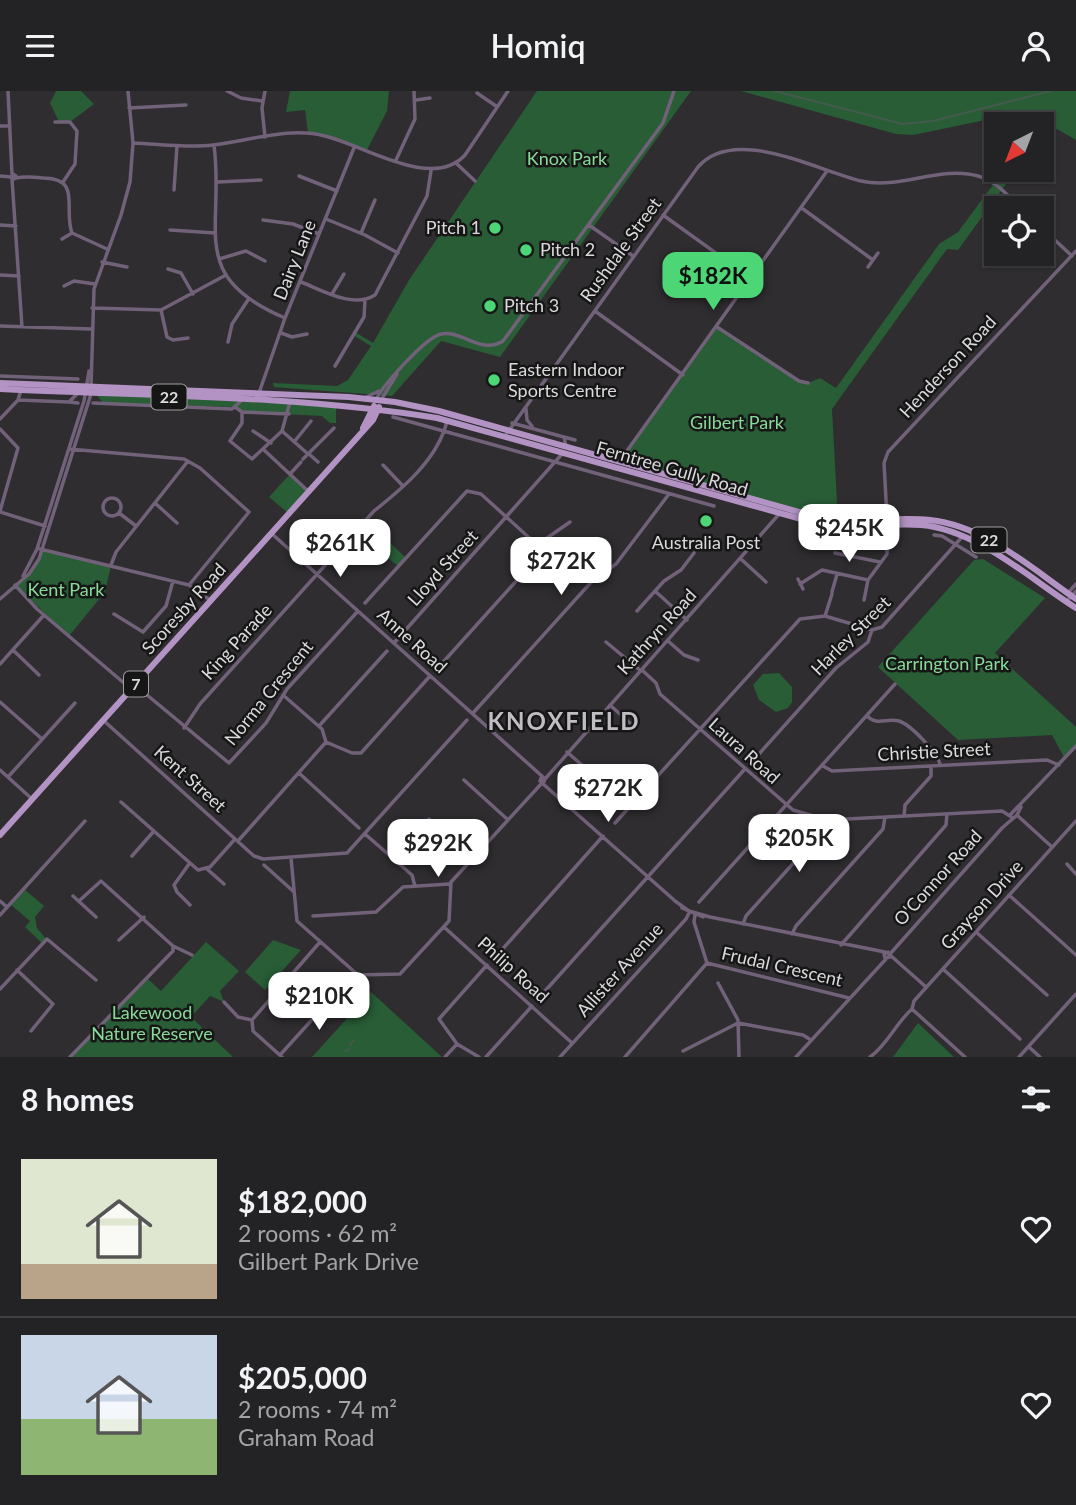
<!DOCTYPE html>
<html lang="en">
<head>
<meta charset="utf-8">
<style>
	body { margin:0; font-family:Lato,sans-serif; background:#2f2f31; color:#f1f3f6; height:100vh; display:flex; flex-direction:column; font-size:26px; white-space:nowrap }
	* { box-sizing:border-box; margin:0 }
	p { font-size:23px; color:#a3a4a6 }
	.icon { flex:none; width:38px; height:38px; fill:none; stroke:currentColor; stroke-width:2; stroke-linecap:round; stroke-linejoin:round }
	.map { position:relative; height:966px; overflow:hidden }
	.side { display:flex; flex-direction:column; background:#232224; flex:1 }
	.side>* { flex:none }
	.needle { width:46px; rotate:222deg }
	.controls { position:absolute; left:984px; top:21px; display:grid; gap:14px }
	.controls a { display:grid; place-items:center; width:70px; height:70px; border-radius:0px; background:#232224; box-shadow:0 2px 5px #0004,0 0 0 2px #403f41; font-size:35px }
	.price { position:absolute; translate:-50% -60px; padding:0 16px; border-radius:14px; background:#fff; color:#222; font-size:23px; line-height:46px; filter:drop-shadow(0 2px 4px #0008) }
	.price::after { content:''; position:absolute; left:50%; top:42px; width:21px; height:16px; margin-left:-10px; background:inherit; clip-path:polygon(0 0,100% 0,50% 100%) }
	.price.on { background:#4cd676; color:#111 }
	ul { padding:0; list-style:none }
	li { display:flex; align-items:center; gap:21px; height:175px; padding:0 21px }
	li+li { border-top:2px solid #403f41 }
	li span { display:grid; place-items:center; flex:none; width:196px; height:140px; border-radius:0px; color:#555 }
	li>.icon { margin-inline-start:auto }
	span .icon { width:84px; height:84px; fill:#fffc; stroke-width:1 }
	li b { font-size:30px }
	h2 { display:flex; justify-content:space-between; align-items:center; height:84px; padding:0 21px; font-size:30px }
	header { display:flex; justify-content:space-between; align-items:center; height:91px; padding:0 21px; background:#232224; font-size:32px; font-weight:600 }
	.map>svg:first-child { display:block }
	.green { fill:#285d36 }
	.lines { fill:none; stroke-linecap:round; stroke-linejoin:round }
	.stream { stroke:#455a4c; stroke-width:2 }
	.minor { stroke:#716179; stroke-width:3.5 }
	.primary { stroke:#b393c4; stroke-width:6 }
	.poi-dot { fill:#4cd676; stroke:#171617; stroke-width:2.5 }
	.labels { text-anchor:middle; stroke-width:5; stroke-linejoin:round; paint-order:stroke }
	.shield { fill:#171617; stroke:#a09ea0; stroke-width:2 }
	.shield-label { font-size:16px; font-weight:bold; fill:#dad9db }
	.park-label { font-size:18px; fill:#88da99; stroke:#171617 }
	.poi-label { font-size:18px; fill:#dad9db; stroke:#171617; text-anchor:start }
	.street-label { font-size:18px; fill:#dad9db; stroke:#171617 }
	.district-label { font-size:24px; font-weight:bold; letter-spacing:2px; fill:#c1bec3; stroke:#171617 }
</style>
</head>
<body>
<header><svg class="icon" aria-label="menu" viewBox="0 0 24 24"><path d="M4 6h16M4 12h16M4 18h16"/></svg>Homiq<svg class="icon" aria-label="person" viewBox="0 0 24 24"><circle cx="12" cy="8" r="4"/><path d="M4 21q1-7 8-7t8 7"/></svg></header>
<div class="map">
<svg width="1076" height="966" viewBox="0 0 1076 966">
	<rect width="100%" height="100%" fill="#2f2d30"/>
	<path class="green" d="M 56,0 L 81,0 L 94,13 L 70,31 L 59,31 L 50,12 Z
		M 290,0 L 389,0 L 387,20 L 367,59 L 308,42 L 305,19 L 286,21 Z
		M 537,0 L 691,0 L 500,266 L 441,250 L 392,305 L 274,296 L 273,292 L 337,295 L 348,289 L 371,255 L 353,244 L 355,241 L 373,252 L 409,189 Z
		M 741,0 L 1076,0 L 1076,49 L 1057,38 L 1041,44 L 1041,33 L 1037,33 L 1045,21 L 1033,19 L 913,44 L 896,43 Z
		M 1004,79 L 1016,79 L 958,159 L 947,158 L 832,318 L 838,430 L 619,371 L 717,236 L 799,290 L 808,292 L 820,287 L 836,297 L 939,153 L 958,141 Z
		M 96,303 L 336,315 L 336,332 L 330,332 L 322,325 L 242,321 L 235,316 L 103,312 Z
		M 290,383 L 308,400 L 288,422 L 269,406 Z
		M 366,429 L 405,466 L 398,475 L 355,441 Z
		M 42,459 L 111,475 L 105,501 L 69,545 L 15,494 L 29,483 Z
		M 983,468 L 1045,507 L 995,562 L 1076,636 L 1076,655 L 1065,668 L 1052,644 L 958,649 L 878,576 L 974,469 Z
		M 779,582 L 792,596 L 792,611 L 788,617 L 776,621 L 759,609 L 753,594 L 763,583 Z
		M 24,798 L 44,815 L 35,826 L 37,837 L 46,848 L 42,852 L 25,836 L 30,830 L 10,813 Z
		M 273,849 L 301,859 L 265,899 L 245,881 Z
		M 206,851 L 239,880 L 220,900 L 224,911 L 210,905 L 191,926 L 233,966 L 70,966 L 148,888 L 161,900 Z
		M 371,901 L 442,966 L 312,966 Z
		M 918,932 L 954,966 L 893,966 Z"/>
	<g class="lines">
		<path class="stream" d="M 775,0 L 903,33 L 933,30 L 1051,0
			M 350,954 L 354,949
			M 346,960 L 349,958"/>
		<path class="minor" d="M 8,0 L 12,83
			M 227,0 L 241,7 L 262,10
			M 265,0 L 262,17 L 265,46
			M 477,2 L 496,15
			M 416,9 L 430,7
			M 129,17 L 186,14
			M 55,31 L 70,31 L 77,40 L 75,73 L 63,91
			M 0,35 L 10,35
			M 133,52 C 160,53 187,57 213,54 C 249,50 290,35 325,45 C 364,54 432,100 465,64 L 508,0
			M 214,54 C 225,139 186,185 285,227
			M 396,69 L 415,28 L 414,0
			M 456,72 L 475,90
			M 13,83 L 16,85 L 14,88 L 11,86 Z
			M 0,85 L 11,86
			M 299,85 L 337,100
			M 16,87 C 25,85 34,86 44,87 C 82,88 63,117 72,142 L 107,158
			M 12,88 L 22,236
			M 218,91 L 261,89
			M 174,99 L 177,55
			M 803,118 L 873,169
			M 663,124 L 752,188
			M 326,128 L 365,144 L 398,162
			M 263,129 L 293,133 L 319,143
			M 0,134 L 16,135
			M 589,134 L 633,165
			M 1041,136 L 1072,165
			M 170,139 L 215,142
			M 361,142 L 375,109
			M 62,148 L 72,142
			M 219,168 L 246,160 L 265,170
			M 102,171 L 127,176
			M 868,176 L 878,162
			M 168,178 L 181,182 L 193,203
			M 0,184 L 19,185
			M 301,191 C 322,199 353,218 375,204 L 427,105 L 431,80
			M 64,195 L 74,190 L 95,193
			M 332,203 L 344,183
			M 92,217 L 161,219 L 226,184
			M 161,219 L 167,246 L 173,249 L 188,247
			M 595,220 L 683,284
			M 0,235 L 91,238
			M 717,236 L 799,290 L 808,292
			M 281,242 L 292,246 L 307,243
			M 228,251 L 232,233 L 248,209
			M 335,275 L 364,226 L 365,209
			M 0,285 L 78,288
			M 91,296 L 94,198 L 121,124 L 130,91 L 133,52 L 128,0
			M 259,302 L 285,227 L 354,57
			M 364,307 L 379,300
			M 18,309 L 69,311 L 77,303
			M 376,309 C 382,295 426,246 441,243 C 463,239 481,264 503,250 L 663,32 L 674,0
			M 381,309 L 397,283
			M 69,311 L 78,312
			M 93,312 L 232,318 L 242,309
			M 235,316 L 242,321 L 289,323
			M 526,318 L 527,329 L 532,335
			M 242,321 L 242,332 L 230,350 L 252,368 L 282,340 L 290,311
			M 393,326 L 714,415
			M 0,328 L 18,309 L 21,299
			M 512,332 L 575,349
			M 0,338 L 18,357 L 0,420
			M 253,340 L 271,352
			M 282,340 L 308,363
			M 505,345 L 698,76 C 734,34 816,79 861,90 C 900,99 941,74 978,85 C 996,90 1008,105 1021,117
			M 564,346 L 566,356
			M 294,351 L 311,330
			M 69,358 L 184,368 L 200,377 L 249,421 L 189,494
			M 264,359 L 308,400
			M 309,363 L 318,371
			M 303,368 L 334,337
			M 619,371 L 827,80
			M 383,374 L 403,395
			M 290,383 L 301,371
			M103 416a9 9 0 1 1 18 0a9 9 0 1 1-18 0Z
			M 155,412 L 177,432
			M 0,421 L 45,435
			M 119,422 L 136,435
			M 887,427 L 884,372 L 888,361 L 1076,160
			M 271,442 L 543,686
			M 934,444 L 942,445 L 976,466
			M 537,454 L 570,431
			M 40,458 L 189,494 L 210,509
			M 835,462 L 880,471
			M 742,469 L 766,491
			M 111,474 L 116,461 L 188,370
			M 23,485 L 37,458 L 84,310 L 89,280
			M 798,488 L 803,498
			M 800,493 L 822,479 L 868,489 L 887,463 L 887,435
			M 15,494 L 37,518 L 131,598
			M 655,500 L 687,529
			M 832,501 L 837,483
			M 1068,502 L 1076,493
			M 0,508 L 29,483 L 39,468 L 91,303
			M 864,509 L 868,489
			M 1066,511 L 1076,500
			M 365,512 L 467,400 L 481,403 L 535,452 L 536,468 L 436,579
			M 637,520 L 664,490 L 681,479 L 694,462
			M 114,523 L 143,541 L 166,515 L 173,490
			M 825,525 L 832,503
			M 872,539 L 882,536 L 962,446
			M 668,550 L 684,564 L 698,569
			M 606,551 L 641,580
			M 394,552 L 562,363
			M 13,559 L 39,584
			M 0,573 L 44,524
			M 642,579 L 656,592 L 660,603 L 793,719 L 827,729 L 1002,720 L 1013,727
			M 135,594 L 229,672 L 266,632 L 287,598 L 358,520
			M 0,611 L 42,648
			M 610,614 L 633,635
			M 473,622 L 594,488 L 616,473 L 669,403
			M 867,625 C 877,635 886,627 899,630 C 911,634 939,663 940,674
			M 103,629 L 254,765 L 263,768 L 347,762 L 467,629
			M 319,635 L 387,560
			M 184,637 L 200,613 L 374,420 C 403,397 438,368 447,330
			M 326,651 L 352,662 L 361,662 L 430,585
			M 567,661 L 591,682
			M 759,663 L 836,577 L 868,551 L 872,539
			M 823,675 L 832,680 L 1047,669 L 1059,674
			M 0,679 L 32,708
			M 299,682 L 359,737
			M 8,686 L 75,612
			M 541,687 L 545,687 L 544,691 L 540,690 Z
			M 545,688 L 780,422
			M 464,689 L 507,728
			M 542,692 L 674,809
			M 121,711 L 198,779 L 210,776 L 235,748
			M 1010,724 L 1076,655
			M 904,725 L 905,714 L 931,685 L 931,675
			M 1018,725 L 1052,756
			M 429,728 L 472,767
			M 615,732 L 800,528 L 825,525 L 872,539
			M 365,743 L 412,784 L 415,795
			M 238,750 L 326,651 L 322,638 L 283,604
			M 132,765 L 154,740
			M 291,767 L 297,830 L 358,884 L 400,883 L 449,830 L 451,791 L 542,692
			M 189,773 L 174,794 L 177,801 L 190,814
			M 1067,773 L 1076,783
			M 264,774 L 293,800
			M 207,778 L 224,793
			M 1009,804 L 1076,864
			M 73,805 L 96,826
			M 0,810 L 7,816
			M 79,810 L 101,790 L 173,855 L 192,864
			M 675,810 L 689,820 L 710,826 L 885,861
			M 699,811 L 895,593
			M 682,817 L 703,826
			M 0,824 L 85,730
			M 695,824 L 694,831 L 707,872
			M 313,825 L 376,821 L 403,796 L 449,793
			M 743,833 L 746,825 L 824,738 L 825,729
			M 444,836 L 572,952
			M 976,841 L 1047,904
			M 792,843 L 796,835 L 883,738 L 885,726
			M 119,849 L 144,826
			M 841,854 L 946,734 L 947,723
			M 500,861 L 603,745
			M 888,861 L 890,866 L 885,867 L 884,863 Z
			M 890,863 L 1002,737 L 1017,724 L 1021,716
			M 890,864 L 926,896
			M 707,872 L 849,907
			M 943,878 L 1020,948
			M 17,879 L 53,913 L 31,940
			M 718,892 L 738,929 L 739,966
			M 332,895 L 343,905
			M 0,898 L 47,848 L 96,889
			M 545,900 L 744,679
			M 224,911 L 238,926 L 252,929
			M 912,918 L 914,910 L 1076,730
			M 912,918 L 965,966
			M 1029,956 L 1040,966
			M 683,960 L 738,932 L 803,944 L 811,949
			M 280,964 L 338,900
			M 70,966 L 173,860 L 173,855
			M 282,966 L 253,940 L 252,929 L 320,851
			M 445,966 L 457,953
			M 479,966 L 457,953 L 439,928 L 487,874
			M 486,966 L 532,915
			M 560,966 L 686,828 L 689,822
			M 625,966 L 707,872
			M 796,966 L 886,868
			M 870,966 C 888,953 895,933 912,918
			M 1019,966 L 1076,903"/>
		<path class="primary" d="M 0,292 L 349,306 L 395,311 L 439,320 L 817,426 C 855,434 892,425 930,429 C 986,435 1032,478 1076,508
			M 0,298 C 146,305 293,304 437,327 L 819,433 C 853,440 886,431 921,434 C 978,439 1030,488 1076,517
			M 363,337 L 374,315
			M 0,744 L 373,329 L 379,316"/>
	</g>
	<g class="poi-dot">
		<circle cx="495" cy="137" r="7"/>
		<circle cx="526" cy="159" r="7"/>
		<circle cx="490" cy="215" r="7"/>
		<circle cx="494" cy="289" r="7"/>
		<circle cx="706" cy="430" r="7"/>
	</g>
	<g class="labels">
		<g class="shield">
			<rect x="151.5" y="293.5" width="35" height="25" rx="5"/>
			<rect x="971.5" y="436.5" width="35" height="25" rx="5"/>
			<rect x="124" y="580.5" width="24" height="25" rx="5"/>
		</g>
		<g class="shield-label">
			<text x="169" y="312">22</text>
			<text x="989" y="455">22</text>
			<text x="136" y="599">7</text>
		</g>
		<g class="park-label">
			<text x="567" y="74">Knox Park</text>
			<text x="737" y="338">Gilbert Park</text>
			<text x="66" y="505">Kent Park</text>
			<text x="947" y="579">Carrington Park</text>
			<text x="152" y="928">Lakewood<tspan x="152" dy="21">Nature Reserve</tspan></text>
		</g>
		<g class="poi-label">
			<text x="481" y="143" text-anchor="end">Pitch 1</text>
			<text x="540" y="165">Pitch 2</text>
			<text x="504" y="221">Pitch 3</text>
			<text x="508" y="285">Eastern Indoor<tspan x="508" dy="21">Sports Centre</tspan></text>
			<text x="706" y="458" text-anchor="middle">Australia Post</text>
		</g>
		<g class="street-label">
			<text transform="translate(621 159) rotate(-54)" y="6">Rushdale Street</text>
			<text transform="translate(295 169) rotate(-68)" y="6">Dairy Lane</text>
			<text transform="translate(948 276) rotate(-47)" y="6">Henderson Road</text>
			<text transform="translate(672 378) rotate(16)" y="6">Ferntree Gully Road</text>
			<text transform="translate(443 477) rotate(-48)" y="6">Lloyd Street</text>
			<text transform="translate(184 518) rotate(-48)" y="6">Scoresby Road</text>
			<text transform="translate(657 541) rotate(-48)" y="6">Kathryn Road</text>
			<text transform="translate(851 545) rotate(-45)" y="6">Harley Street</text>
			<text transform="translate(412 550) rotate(42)" y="6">Anne Road</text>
			<text transform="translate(237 551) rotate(-48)" y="6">King Parade</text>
			<text transform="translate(269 602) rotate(-51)" y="6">Norma Crescent</text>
			<text transform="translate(744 660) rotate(42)" y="6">Laura Road</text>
			<text transform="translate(934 661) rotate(-3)" y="6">Christie Street</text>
			<text transform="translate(190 688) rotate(42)" y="6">Kent Street</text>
			<text transform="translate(938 787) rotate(-48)" y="6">O'Connor Road</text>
			<text transform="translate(982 814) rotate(-48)" y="6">Grayson Drive</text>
			<text transform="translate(782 876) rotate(13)" y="6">Frudal Crescent</text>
			<text transform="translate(513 879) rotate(42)" y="6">Philip Road</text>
			<text transform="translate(620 879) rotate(-48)" y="6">Allister Avenue</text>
		</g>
		<g class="district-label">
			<text x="564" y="639">KNOXFIELD</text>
		</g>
	</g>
</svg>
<div class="controls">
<a><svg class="needle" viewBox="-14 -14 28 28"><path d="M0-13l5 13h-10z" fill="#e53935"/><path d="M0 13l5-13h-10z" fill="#a3a4a6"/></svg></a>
<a><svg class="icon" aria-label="locate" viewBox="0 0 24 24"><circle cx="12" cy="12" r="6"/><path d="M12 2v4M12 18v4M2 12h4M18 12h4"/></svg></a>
</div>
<b class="price on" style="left:713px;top:221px">$182K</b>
<b class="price" style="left:849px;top:473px">$245K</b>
<b class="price" style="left:340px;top:488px">$261K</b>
<b class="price" style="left:561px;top:506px">$272K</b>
<b class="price" style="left:608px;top:733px">$272K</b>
<b class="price" style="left:799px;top:783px">$205K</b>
<b class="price" style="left:438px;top:788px">$292K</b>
<b class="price" style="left:319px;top:941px">$210K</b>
</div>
<section class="side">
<h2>8 homes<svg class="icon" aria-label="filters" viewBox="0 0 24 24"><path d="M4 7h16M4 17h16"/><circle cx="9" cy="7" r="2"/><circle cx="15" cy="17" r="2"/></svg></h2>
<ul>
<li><span style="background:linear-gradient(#dfe7d0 75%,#b9a48a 0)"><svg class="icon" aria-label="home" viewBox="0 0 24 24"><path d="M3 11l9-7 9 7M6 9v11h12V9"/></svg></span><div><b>$182,000</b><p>2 rooms · 62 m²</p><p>Gilbert Park Drive</p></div><svg class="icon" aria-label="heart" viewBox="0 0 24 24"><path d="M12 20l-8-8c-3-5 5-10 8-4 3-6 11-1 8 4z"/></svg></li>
<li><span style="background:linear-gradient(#c9d6e8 60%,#8fb573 0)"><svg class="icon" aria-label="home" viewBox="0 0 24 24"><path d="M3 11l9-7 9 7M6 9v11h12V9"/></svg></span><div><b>$205,000</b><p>2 rooms · 74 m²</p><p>Graham Road</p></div><svg class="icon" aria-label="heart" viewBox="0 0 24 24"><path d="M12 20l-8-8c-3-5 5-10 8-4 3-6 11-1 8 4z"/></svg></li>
</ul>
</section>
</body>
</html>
